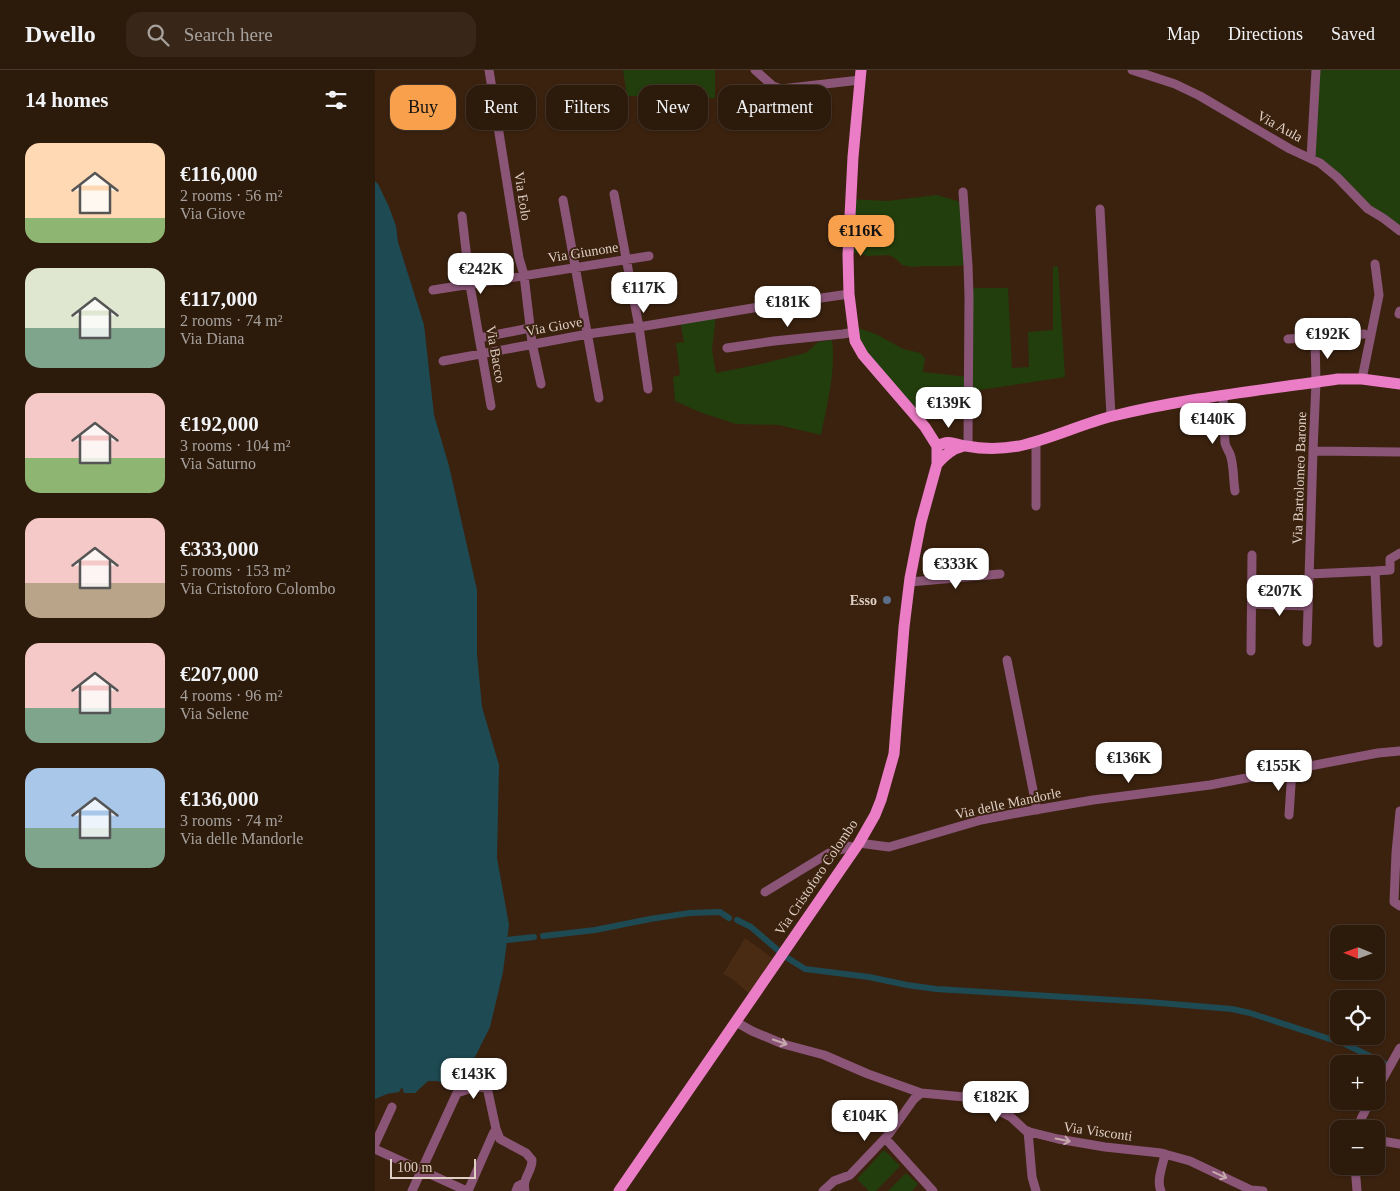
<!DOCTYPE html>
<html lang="en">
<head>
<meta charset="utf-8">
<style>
	body { margin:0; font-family:"Times New Roman",serif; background:#382719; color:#f1f3f6; height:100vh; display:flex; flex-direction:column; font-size:19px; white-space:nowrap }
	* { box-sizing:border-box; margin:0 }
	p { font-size:16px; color:#a6a19d }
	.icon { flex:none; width:28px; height:28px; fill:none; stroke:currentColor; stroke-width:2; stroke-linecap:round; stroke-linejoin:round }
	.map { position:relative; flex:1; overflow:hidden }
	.panel { display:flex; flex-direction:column; background:#2c1a0b; width:375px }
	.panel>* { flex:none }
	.top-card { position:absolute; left:15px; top:15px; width:475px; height:45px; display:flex; gap:10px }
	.needle { width:32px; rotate:271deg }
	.fabs { position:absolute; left:955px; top:855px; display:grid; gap:10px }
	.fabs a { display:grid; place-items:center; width:55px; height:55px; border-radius:10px; background:#2c1a0b; box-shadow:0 1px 4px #0004,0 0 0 1px #48382c; font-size:25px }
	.scale { position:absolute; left:15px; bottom:12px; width:86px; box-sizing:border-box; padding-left:5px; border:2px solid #dfcfc4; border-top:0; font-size:14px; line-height:18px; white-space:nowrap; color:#dfcfc4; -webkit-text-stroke:4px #3b220f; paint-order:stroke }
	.price { position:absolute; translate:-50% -42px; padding:0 11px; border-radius:10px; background:#fff; color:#222; font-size:16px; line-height:32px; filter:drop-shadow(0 1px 2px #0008) }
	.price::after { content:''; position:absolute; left:50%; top:30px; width:15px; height:11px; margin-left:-8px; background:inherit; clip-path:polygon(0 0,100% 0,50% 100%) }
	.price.selected { background:#f9a04c; color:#111 }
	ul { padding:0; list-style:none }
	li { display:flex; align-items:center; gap:15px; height:125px; padding:0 25px }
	li span { display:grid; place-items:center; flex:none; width:140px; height:100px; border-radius:15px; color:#555 }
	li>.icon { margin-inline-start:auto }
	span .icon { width:60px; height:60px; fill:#fffc; stroke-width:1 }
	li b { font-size:21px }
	h2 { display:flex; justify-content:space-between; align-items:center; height:60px; padding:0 25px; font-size:21px }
	.chip { padding:0 18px; border-radius:15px; background:#2c1a0b; box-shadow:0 1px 4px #0004,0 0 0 1px #48382c; font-size:18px; line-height:45px }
	.chip.selected { background:#f9a04c; color:#111 }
	header { display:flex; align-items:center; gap:30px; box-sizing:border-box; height:70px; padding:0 25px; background:#2c1a0b; border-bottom:1px solid #48382c }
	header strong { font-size:24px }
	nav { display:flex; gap:28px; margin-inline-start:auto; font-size:18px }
	.search { width:350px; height:45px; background:#382719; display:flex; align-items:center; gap:12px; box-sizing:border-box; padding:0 18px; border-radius:15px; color:#a6a19d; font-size:19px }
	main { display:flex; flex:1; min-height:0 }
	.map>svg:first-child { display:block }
	.built { fill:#492a12 }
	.green { fill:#233e0d }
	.water { fill:#1e4a53 }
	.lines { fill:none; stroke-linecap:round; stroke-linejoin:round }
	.canal { stroke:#1e4a53; stroke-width:6 }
	.minor { stroke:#8a5577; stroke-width:9 }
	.major { stroke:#ea7dc5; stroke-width:11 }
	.oneway { stroke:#c6aaad }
	.service-dot { fill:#5c6f8a; stroke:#3b220f; stroke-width:2 }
	.labels { text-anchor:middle; stroke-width:4; stroke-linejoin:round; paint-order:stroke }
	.street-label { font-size:14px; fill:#dfcfc4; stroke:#3b220f }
	.poi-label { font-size:14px; font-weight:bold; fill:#dfcfc4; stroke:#3b220f; text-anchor:end }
</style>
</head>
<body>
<header>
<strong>Dwello</strong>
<div class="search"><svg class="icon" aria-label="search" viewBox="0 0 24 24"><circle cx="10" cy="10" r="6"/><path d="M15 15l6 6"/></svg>Search here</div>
<nav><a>Map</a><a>Directions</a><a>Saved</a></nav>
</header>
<main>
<section class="panel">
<h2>14 homes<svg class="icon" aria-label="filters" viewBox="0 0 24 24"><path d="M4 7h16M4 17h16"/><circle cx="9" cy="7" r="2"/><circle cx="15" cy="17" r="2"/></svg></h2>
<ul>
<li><span style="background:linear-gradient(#ffd9b3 75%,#8fb573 0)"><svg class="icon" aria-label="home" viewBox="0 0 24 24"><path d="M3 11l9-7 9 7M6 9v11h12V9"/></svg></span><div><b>€116,000</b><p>2 rooms · 56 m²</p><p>Via Giove</p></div></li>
<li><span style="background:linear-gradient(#dfe7d0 60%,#7fa58c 0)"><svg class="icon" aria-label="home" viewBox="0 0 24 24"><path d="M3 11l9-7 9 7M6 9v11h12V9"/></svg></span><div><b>€117,000</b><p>2 rooms · 74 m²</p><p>Via Diana</p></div></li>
<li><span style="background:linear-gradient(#f6c9c9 65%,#8fb573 0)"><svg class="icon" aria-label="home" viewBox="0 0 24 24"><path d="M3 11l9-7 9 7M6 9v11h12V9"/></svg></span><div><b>€192,000</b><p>3 rooms · 104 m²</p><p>Via Saturno</p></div></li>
<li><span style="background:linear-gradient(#f6c9c9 65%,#b9a48a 0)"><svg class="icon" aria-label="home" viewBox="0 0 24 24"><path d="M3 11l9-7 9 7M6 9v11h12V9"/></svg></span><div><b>€333,000</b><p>5 rooms · 153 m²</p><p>Via Cristoforo Colombo</p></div></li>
<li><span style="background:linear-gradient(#f6c9c9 65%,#7fa58c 0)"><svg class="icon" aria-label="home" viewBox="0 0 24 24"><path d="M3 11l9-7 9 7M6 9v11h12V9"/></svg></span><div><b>€207,000</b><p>4 rooms · 96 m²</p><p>Via Selene</p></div></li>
<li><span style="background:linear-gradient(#a9c7e8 60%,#7fa58c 0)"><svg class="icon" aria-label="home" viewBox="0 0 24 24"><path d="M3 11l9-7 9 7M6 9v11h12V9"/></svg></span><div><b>€136,000</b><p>3 rooms · 74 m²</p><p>Via delle Mandorle</p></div></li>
</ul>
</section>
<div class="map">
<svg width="1025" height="1121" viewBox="0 0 1025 1121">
	<rect width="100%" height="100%" fill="#3b220f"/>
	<path class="built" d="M 370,868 L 403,892 L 378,927 L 357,909 L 348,904 Z"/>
	<path class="green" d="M 248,0 L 340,0 L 340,28 L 252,26 Z
		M 941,0 L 1025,0 L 1025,161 L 936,88 Z
		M 562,125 L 589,133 L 593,195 L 578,196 L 548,196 L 537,197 L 527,195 L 521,189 L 514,185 L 493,186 L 473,181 L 476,129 L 512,131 Z
		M 683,196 L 690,307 L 585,323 L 552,339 L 547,343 L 546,348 L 488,285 L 478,256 L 503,265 L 528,279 L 545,283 L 550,288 L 548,302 L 593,307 L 593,218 L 633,218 L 637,298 L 654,297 L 653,262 L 678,260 L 678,197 Z
		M 341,244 L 337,280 L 341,303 L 386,294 L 431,283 L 443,272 L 457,270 C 461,301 452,334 446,365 L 404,355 L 361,354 L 327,343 L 300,331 L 298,307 L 305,305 L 301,273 L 309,272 L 305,250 Z
		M 509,1080 L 525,1096 L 501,1121 L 494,1121 L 482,1109 Z
		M 531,1103 L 543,1114 L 537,1121 L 513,1121 Z"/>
	<path class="water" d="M 0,111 L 3,114 L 14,137 L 21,156 L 23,172 L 49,255 L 59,345 L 74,396 L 102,520 L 102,584 L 107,637 L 124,695 L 122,788 L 134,855 L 128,902 L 115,957 L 97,993 L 84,1006 L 70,1014 L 62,1011 L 53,1011 L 40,1023 L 29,1023 L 27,1017 L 24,1022 L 12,1024 L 0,1029 Z"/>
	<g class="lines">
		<path class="canal" d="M 362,850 L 376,857 L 405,882
			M 168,866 L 220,860 L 275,849 L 315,843 L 345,842 L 354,848
			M 132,870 L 159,867
			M 411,887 L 430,899 L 494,907 L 532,915 L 561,919 L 773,932 L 857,939 L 875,943 L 970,974 L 1011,994"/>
		<path class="minor" d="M 114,0 L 144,188 L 149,205 L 157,273 L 166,314
			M 380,0 L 398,16 L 406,19 L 485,10
			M 757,0 L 800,14 L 825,26 L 915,79 L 945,93 L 962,107 L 993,139 L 1008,148 L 1025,161
			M 936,88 L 941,0
			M 588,122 L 593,195 L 594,226 L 593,376
			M 239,124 L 264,257 L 273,319
			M 188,130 L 224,328
			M 725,139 L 736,346
			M 87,146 L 95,215 L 116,336
			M 58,220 L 274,186
			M 1024,244 L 1025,241
			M 104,268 L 155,258
			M 913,269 L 989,264
			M 352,278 L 399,271 L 468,264 L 479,262
			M 68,291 L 213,264 L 264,257 L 384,237 L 474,224
			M 987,309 L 1004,225 L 1000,194
			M 848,326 L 850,373 C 851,377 853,380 855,384 C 859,395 858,409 860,421
			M 661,371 L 661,436
			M 938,381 L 1025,382
			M 1000,501 L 1015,500 L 1015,489 L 1025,483
			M 934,504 L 1000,501 L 1003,573
			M 535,512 L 625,504
			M 877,534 L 933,536
			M 932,572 L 938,381 L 941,312 L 940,268
			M 876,581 L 877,485
			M 632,590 L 662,740
			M 1025,741 L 1021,783 L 1019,832 L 1025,836
			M 914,745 L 917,700
			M 484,773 L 514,777 L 606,750 L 648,742 L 718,730 L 835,715 L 1003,683 L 1025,681
			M 390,822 L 454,783 L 468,779 L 472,776 L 481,778
			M 361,952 L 377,961 L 408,974 L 449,985 L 493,1004 L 546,1023 L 590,1027 L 605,1031 L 636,1047 L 651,1061 L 683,1069 L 730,1077 L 786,1083 L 815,1091 L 876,1120 L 888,1121
			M 1001,1021 L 1025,978
			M 982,1059 L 987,1047 L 995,1031
			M 653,1061 L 657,1107 L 661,1121
			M 510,1068 L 558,1121
			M 1001,1070 L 1025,1074
			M 0,1074 L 17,1037
			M 0,1079 L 92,1121
			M 980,1096 L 982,1121
			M 37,1121 L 82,1023 L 97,1018 L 112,1017 L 121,1059 L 125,1069 L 151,1083 L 157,1090 C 157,1103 147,1107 150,1121
			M 93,1121 L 118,1064 L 121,1059
			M 141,1121 L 143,1116 L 149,1113
			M 448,1121 L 459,1111 L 475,1105 L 514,1064 L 539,1029 L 546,1023
			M 786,1121 C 781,1111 788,1095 790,1084"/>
		<path class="major" d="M 562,376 C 575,369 578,374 591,376 C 607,379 627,379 644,376 C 676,369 706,354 738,346 C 811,328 888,320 963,309 L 987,309 L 1025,314
			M 562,394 C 571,384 577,379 589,376
			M 244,1121 L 484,773 L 500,745 L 506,730 L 519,684 L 529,557 L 535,508 L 546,452 L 562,394 L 562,376 L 550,357 L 488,285 L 480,271 L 478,256 L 474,224 L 473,185 L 478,87 L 486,0"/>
	</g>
	<defs><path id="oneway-shaft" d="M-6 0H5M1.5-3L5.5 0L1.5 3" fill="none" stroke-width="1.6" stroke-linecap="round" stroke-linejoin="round" transform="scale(1.25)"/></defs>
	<g class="oneway">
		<use href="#oneway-shaft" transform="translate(405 972) rotate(19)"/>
		<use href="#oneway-shaft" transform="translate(688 1070) rotate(11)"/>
		<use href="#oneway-shaft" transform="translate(845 1105) rotate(24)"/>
	</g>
	<circle class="service-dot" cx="512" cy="530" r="5"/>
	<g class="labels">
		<g class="street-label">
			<text transform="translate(905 56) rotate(29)" y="5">Via Aula</text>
			<text transform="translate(148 126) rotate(81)" y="5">Via Eolo</text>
			<text transform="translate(208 182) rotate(-9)" y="5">Via Giunone</text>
			<text transform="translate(179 256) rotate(-10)" y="5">Via Giove</text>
			<text transform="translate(121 284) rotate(80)" y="5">Via Bacco</text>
			<text transform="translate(924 408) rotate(-88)" y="5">Via Bartolomeo Barone</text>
			<text transform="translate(633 733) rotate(-12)" y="5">Via delle Mandorle</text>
			<text transform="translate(441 807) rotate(-56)" y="5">Via Cristoforo Colombo</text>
			<text transform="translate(723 1061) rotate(8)" y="5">Via Visconti</text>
		</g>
		<g class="poi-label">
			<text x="502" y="535">Esso</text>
		</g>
	</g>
</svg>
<div class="fabs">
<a><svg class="needle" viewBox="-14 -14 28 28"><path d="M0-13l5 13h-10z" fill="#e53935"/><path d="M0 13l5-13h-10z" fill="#a6a19d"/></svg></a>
<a><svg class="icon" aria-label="locate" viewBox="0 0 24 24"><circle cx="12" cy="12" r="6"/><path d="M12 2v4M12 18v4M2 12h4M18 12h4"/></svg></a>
<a>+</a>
<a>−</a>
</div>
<div class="scale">100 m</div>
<b class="price selected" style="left:486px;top:187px">€116K</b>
<b class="price" style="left:106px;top:225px">€242K</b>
<b class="price" style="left:269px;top:244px">€117K</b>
<b class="price" style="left:413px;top:258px">€181K</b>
<b class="price" style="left:953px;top:290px">€192K</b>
<b class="price" style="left:574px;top:359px">€139K</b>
<b class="price" style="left:838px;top:375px">€140K</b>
<b class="price" style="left:581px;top:520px">€333K</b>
<b class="price" style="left:905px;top:547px">€207K</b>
<b class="price" style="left:754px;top:714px">€136K</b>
<b class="price" style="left:904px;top:722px">€155K</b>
<b class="price" style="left:99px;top:1030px">€143K</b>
<b class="price" style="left:621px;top:1053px">€182K</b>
<b class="price" style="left:490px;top:1072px">€104K</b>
<div class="top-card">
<a class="chip selected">Buy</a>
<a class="chip">Rent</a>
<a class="chip">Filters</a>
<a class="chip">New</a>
<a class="chip">Apartment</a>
</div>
</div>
</main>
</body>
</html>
